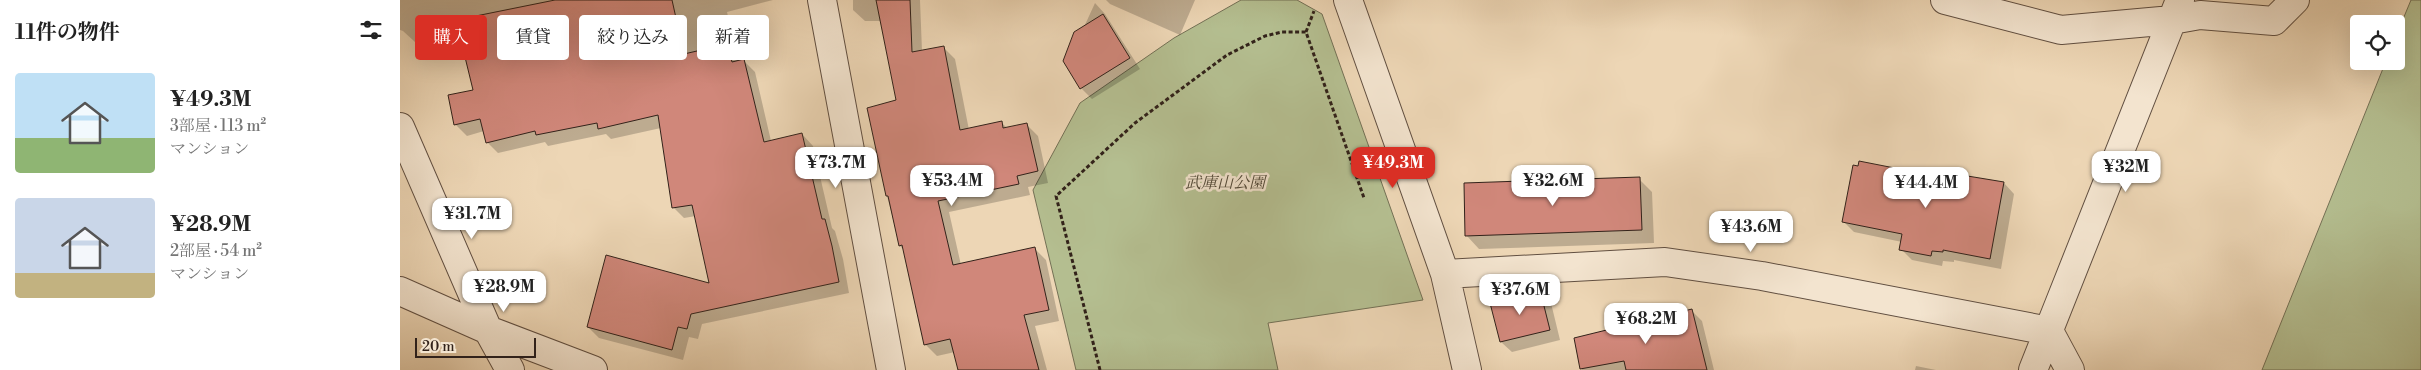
<!DOCTYPE html>
<html lang="ja">
<head>
<meta charset="utf-8">
<style>
	body { margin:0; font-family:"Libre Bodoni","Noto Serif JP",serif; background:#f2f2f2; color:#222; height:100vh; display:flex; flex-direction:column; font-size:19px; white-space:nowrap }
	* { box-sizing:border-box; margin:0 }
	p { font-size:16px; color:#767676 }
	.icon { flex:none; width:28px; height:28px; fill:none; stroke:currentColor; stroke-width:2; stroke-linecap:round; stroke-linejoin:round }
	.map { position:relative; flex:1; overflow:hidden }
	.details { display:flex; flex-direction:column; background:#fff; width:400px }
	.details>* { flex:none }
	.banner { position:absolute; left:15px; top:15px; width:475px; height:45px; display:flex; gap:10px }
	.tools { position:absolute; left:1950px; top:15px; display:grid; gap:10px }
	.tools a { display:grid; place-items:center; width:55px; height:55px; border-radius:5px; background:#fff; box-shadow:0 5px 20px #0002; font-size:25px }
	.scale { position:absolute; left:15px; bottom:12px; width:121px; box-sizing:border-box; padding-left:5px; border:2px solid #32221a; border-top:0; font-size:14px; line-height:18px; white-space:nowrap; color:#32221a; -webkit-text-stroke:4px #f3e4cf; paint-order:stroke }
	.price { position:absolute; translate:-50% -42px; padding:0 11px; border-radius:10px; background:#fff; color:#222; font-size:16px; line-height:32px; filter:drop-shadow(0 1px 2px #0008) }
	.price::after { content:''; position:absolute; left:50%; top:30px; width:15px; height:11px; margin-left:-8px; background:inherit; clip-path:polygon(0 0,100% 0,50% 100%) }
	.price.current { background:#d93025; color:#fff }
	ul { padding:0; list-style:none }
	li { display:flex; align-items:center; gap:15px; height:125px; padding:0 15px }
	li span { display:grid; place-items:center; flex:none; width:140px; height:100px; border-radius:5px; color:#555 }
	li>.icon { margin-inline-start:auto }
	span .icon { width:60px; height:60px; fill:#fffc; stroke-width:1 }
	li b { font-size:21px }
	h2 { display:flex; justify-content:space-between; align-items:center; height:60px; padding:0 15px; font-size:21px }
	.chip { padding:0 18px; border-radius:5px; background:#fff; box-shadow:0 5px 20px #0002; font-size:18px; line-height:45px }
	.chip.current { background:#d93025; color:#fff }
	main { display:flex; flex:1; min-height:0 }
	.map>svg:first-child { display:block }
	.green { fill:#b4be90; stroke:#737055 }
	.shadow { fill:#0003 }
	.building { fill:#d0877a; stroke:#32221a }
	.lines { fill:none; stroke-linecap:round; stroke-linejoin:round }
	.minor-casing { stroke:#614f41; stroke-width:30 }
	.path { stroke:#32221a; stroke-width:3; stroke-dasharray:4 2.5; stroke-linecap:butt }
	.minor { stroke:#f3e4cf; stroke-width:28 }
	.labels { text-anchor:middle; stroke-width:5; stroke-linejoin:round; paint-order:stroke }
	.park-label { font-size:16px; font-style:italic; fill:#524938; stroke:#f3e4cf }
</style>
</head>
<body>
<main>
<section class="details">
<h2>11件の物件<svg class="icon" aria-label="filters" viewBox="0 0 24 24"><path d="M4 7h16M4 17h16"/><circle cx="9" cy="7" r="2"/><circle cx="15" cy="17" r="2"/></svg></h2>
<ul>
<li><span style="background:linear-gradient(#bfe0f5 65%,#8fb573 0)"><svg class="icon" aria-label="home" viewBox="0 0 24 24"><path d="M3 11l9-7 9 7M6 9v11h12V9"/></svg></span><div><b>¥49.3M</b><p>3部屋 · 113 m²</p><p>マンション</p></div></li>
<li><span style="background:linear-gradient(#c9d6e8 75%,#c2b280 0)"><svg class="icon" aria-label="home" viewBox="0 0 24 24"><path d="M3 11l9-7 9 7M6 9v11h12V9"/></svg></span><div><b>¥28.9M</b><p>2部屋 · 54 m²</p><p>マンション</p></div></li>
</ul>
</section>
<div class="map">
<svg width="2021" height="370" viewBox="0 0 2021 370">
	<rect width="100%" height="100%" fill="#edd6b5"/>
	<filter id="stains"><feTurbulence type="fractalNoise" baseFrequency=".004" numOctaves="4"/><feColorMatrix values="0 0 0 0 .2 0 0 0 0 .09 0 0 0 0 .02 0 0 0 .5 -.17"/></filter>
	<radialGradient id="worn" r=".72"><stop offset=".6" stop-color="#630" stop-opacity="0"/><stop offset="1" stop-color="#630" stop-opacity=".3"/></radialGradient>
	<path class="green" d="M 841,0 L 897,0 L 922,14 L 1023,300 L 868,323 L 878,370 L 676,370 L 633,190 L 680,103 L 774,38 Z
		M 2011,0 L 2021,0 L 2021,370 L 1862,370 L 1986,61 L 1996,61 L 1996,36 Z"/>
	<path class="shadow" d="M 0,0 L 373,0 L 327,12 L 339,62 L 344,61 L 355,72 L 371,141 L 402,134 L 413,146 L 432,228 L 435,231 L 443,259 L 449,293 L 302,324 L 298,339 L 289,337 L 283,360 L 199,338 L 188,327 L 311,285 L 296,216 L 284,218 L 273,207 L 261,128 L 211,139 L 206,134 L 148,146 L 145,142 L 98,153 L 87,142 L 84,131 L 67,136 L 55,124 L 75,91 L 62,39 L 58,35 L 15,42 L 3,31 L 0,30 Z
		M 453,0 L 520,0 L 522,51 L 543,47 L 555,59 L 569,130 L 601,122 L 607,128 L 626,124 L 638,136 L 648,183 L 628,187 L 630,195 L 549,212 L 561,265 L 635,249 L 646,260 L 659,321 L 635,326 L 647,370 L 560,370 L 555,352 L 537,356 L 525,344 L 504,250 L 500,246 L 487,196 L 498,101 L 480,21 L 465,21 L 453,10 Z
		M 706,0 L 795,0 L 780,35 L 710,4 Z
		M 695,3 L 705,14 L 740,69 L 692,99 L 681,88 L 684,27 Z
		M 1531,176 L 1604,183 L 1614,194 L 1601,269 L 1554,260 L 1554,262 L 1543,261 L 1542,266 L 1512,260 L 1501,249 L 1502,242 L 1454,232 L 1444,222 Z
		M 1239,179 L 1252,192 L 1254,243 L 1079,249 L 1067,236 Z
		M 1140,292 L 1151,303 L 1160,340 L 1112,352 L 1101,342 Z
		M 1292,311 L 1302,321 L 1314,370 L 1182,370 L 1175,339 Z
		M 1516,366 L 1536,370 L 1515,370 Z"/>
	<path class="building" d="M 155,0 L 272,0 L 284,54 L 327,44 L 332,62 L 344,59 L 364,142 L 402,133 L 422,219 L 425,219 L 432,246 L 439,282 L 291,314 L 287,329 L 278,327 L 272,350 L 187,327 L 206,255 L 309,283 L 292,205 L 272,208 L 258,115 L 198,129 L 197,123 L 136,135 L 135,131 L 86,143 L 80,119 L 54,125 L 48,95 L 73,90 L 56,20 Z
		M 476,0 L 510,0 L 512,52 L 544,46 L 560,130 L 602,121 L 603,128 L 627,123 L 638,171 L 617,176 L 619,184 L 538,201 L 553,265 L 635,247 L 649,310 L 624,315 L 639,370 L 558,370 L 550,339 L 524,345 L 502,245 L 499,246 L 488,196 L 486,196 L 467,108 L 496,100 Z
		M 703,14 L 730,58 L 680,89 L 663,61 L 674,32 Z
		M 1459,161 L 1530,175 L 1531,170 L 1604,182 L 1590,259 L 1543,250 L 1543,252 L 1532,251 L 1531,256 L 1499,250 L 1502,234 L 1442,222 L 1453,165 L 1458,166 Z
		M 1240,177 L 1242,230 L 1065,236 L 1064,183 Z
		M 1140,290 L 1150,330 L 1100,342 L 1090,303 Z
		M 1292,309 L 1307,370 L 1226,370 L 1224,361 L 1180,369 L 1174,338 Z"/>
	<g class="lines">
		<g class="minor-casing">
			<path id="minor" d="M 422,0 L 491,370
				M 948,0 L 1045,274 L 1067,370
				M 1545,0 L 1661,30 L 1772,20 L 1800,15 L 1874,21 L 1895,0
				M 0,127 L 88,330 L 110,370
				M 1045,274 L 1265,262 L 1362,276 L 1649,331 L 1670,370
				M 0,291 L 88,330 L 193,370
				M 1633,370 L 1780,0"/>
		</g>
		<path class="path" d="M 906,32 L 914,11
			M 700,370 L 656,196 L 735,123 L 827,55 L 865,36 L 882,32 L 906,32 L 964,198"/>
		<use href="#minor" class="minor"/>
	</g>
	<g class="labels">
		<g class="park-label">
			<text x="825" y="188">武庫山公園</text>
		</g>
	</g>
	<rect width="100%" height="100%" filter="url(#stains)"/>
	<rect width="100%" height="100%" fill="url(#worn)"/>
</svg>
<div class="tools">
<a><svg class="icon" aria-label="locate" viewBox="0 0 24 24"><circle cx="12" cy="12" r="6"/><path d="M12 2v4M12 18v4M2 12h4M18 12h4"/></svg></a>
</div>
<div class="scale">20 m</div>
<b class="price" style="left:436px;top:189px">¥73.7M</b>
<b class="price current" style="left:993px;top:189px">¥49.3M</b>
<b class="price" style="left:1726px;top:193px">¥32M</b>
<b class="price" style="left:552px;top:207px">¥53.4M</b>
<b class="price" style="left:1153px;top:207px">¥32.6M</b>
<b class="price" style="left:1526px;top:209px">¥44.4M</b>
<b class="price" style="left:72px;top:240px">¥31.7M</b>
<b class="price" style="left:1351px;top:253px">¥43.6M</b>
<b class="price" style="left:104px;top:313px">¥28.9M</b>
<b class="price" style="left:1120px;top:316px">¥37.6M</b>
<b class="price" style="left:1246px;top:345px">¥68.2M</b>
<div class="banner">
<a class="chip current">購入</a>
<a class="chip">賃貸</a>
<a class="chip">絞り込み</a>
<a class="chip">新着</a>
</div>
</div>
</main>
</body>
</html>
